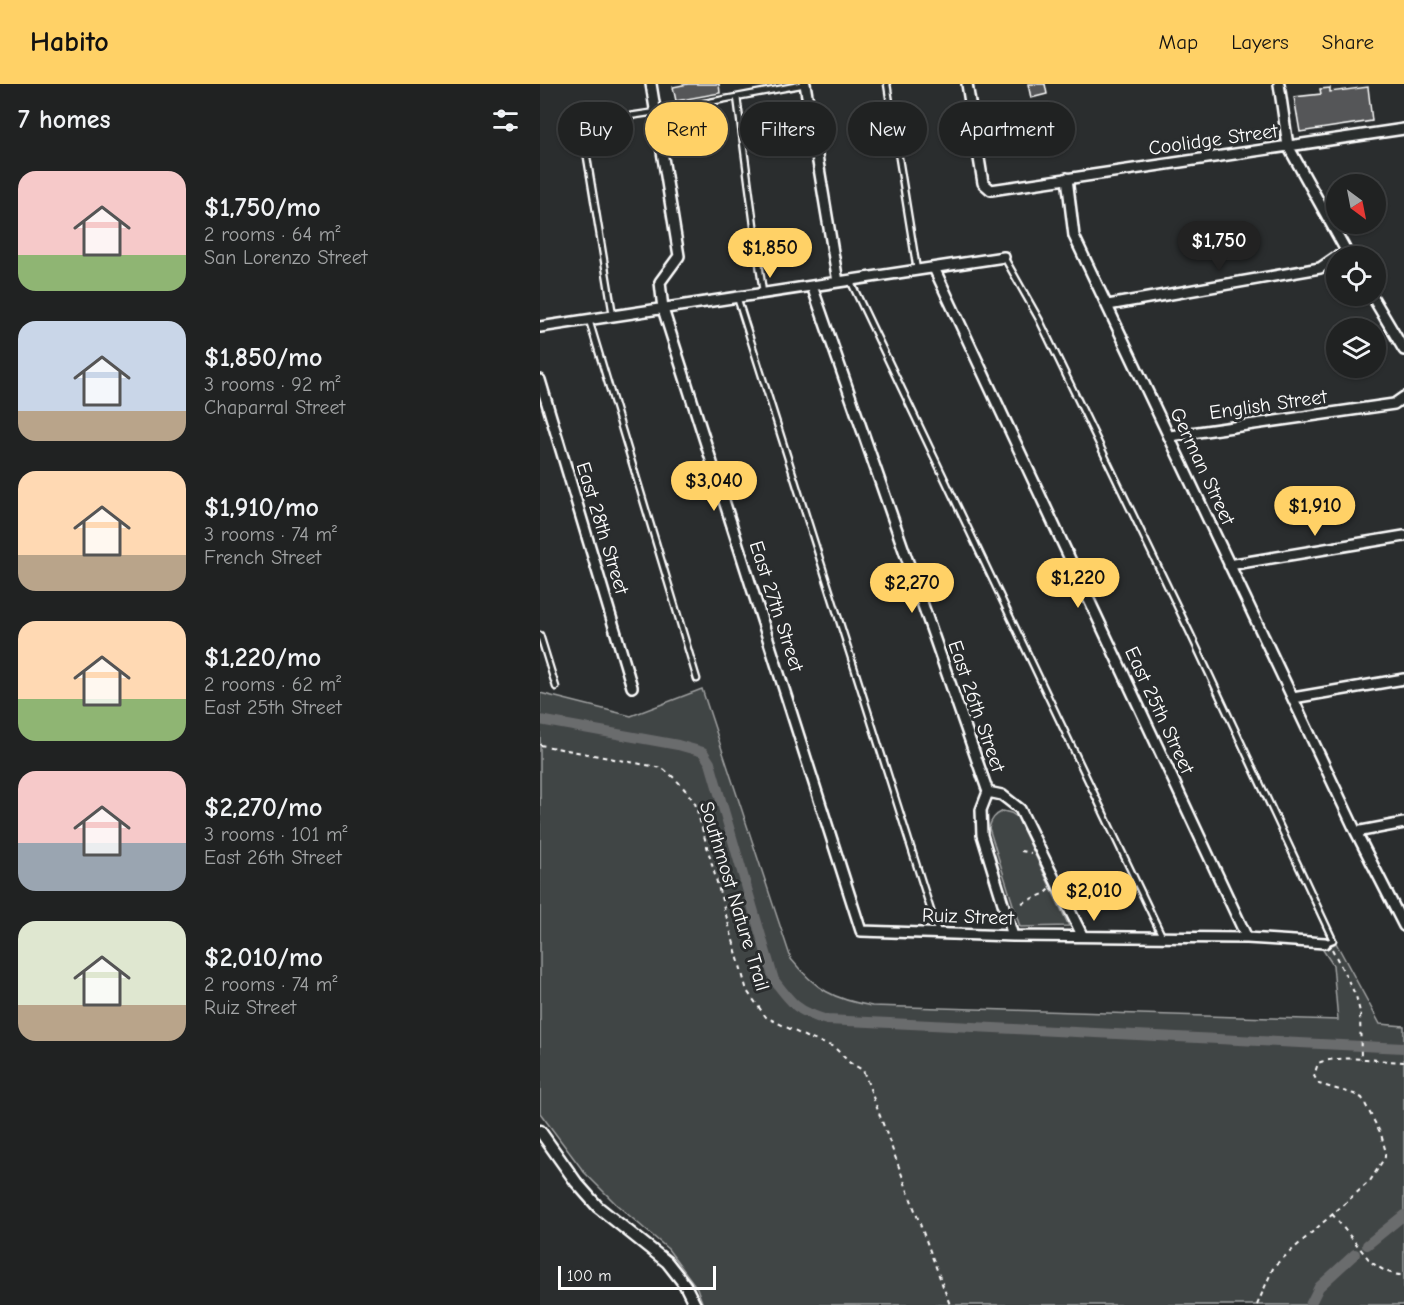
<!DOCTYPE html>
<html lang="en">
<head>
<meta charset="utf-8">
<style>
	body { margin:0; font-family:"Comic Neue",sans-serif; background:#2d2f2f; color:#f1f3f6; height:100vh; display:flex; flex-direction:column; font-size:22px; white-space:nowrap }
	* { box-sizing:border-box; margin:0 }
	p { font-size:20px; color:#a2a4a5 }
	.icon { flex:none; width:33px; height:33px; fill:none; stroke:currentColor; stroke-width:2; stroke-linecap:round; stroke-linejoin:round }
	.map { position:relative; flex:1; overflow:hidden }
	.panel { display:flex; flex-direction:column; background:#202222; width:540px }
	.panel>* { flex:none }
	.hud { position:absolute; left:18px; top:18px; width:570px; height:54px; display:flex; gap:12px }
	.needle { width:39px; rotate:148deg }
	.buttons { position:absolute; left:786px; top:90px; display:grid; gap:12px }
	.buttons a { display:grid; place-items:center; width:60px; height:60px; border-radius:50%; background:#202222; box-shadow:0 2px 4px #0004,0 0 0 2px #3d3f40; font-size:30px }
	.scale { position:absolute; left:18px; bottom:15px; width:158px; box-sizing:border-box; padding-left:6px; border:3px solid #fff; border-top:0; font-size:16px; line-height:21px; white-space:nowrap; color:#fff; -webkit-text-stroke:4px #2a2d2e; paint-order:stroke }
	.price { position:absolute; translate:-50% -51px; padding:0 14px; border-radius:21px; background:#ffd166; color:#111; font-size:20px; line-height:39px; filter:drop-shadow(0 2px 3px #0008) }
	.price::after { content:''; position:absolute; left:50%; top:36px; width:18px; height:14px; margin-left:-9px; background:inherit; clip-path:polygon(0 0,100% 0,50% 100%) }
	.price.current { background:#222; color:#fff }
	ul { padding:0; list-style:none }
	li { display:flex; align-items:center; gap:18px; height:150px; padding:0 18px }
	li span { display:grid; place-items:center; flex:none; width:168px; height:120px; border-radius:18px; color:#555 }
	li>.icon { margin-inline-start:auto }
	span .icon { width:72px; height:72px; fill:#fffc; stroke-width:1 }
	li b { font-size:26px }
	h2 { display:flex; justify-content:space-between; align-items:center; height:72px; padding:0 18px; font-size:26px }
	.chip { padding:0 21px; border-radius:27px; background:#202222; box-shadow:0 2px 4px #0004,0 0 0 2px #3d3f40; font-size:21px; line-height:54px }
	.chip.current { background:#ffd166; color:#111 }
	header { display:flex; align-items:center; gap:36px; box-sizing:border-box; height:84px; padding:0 30px; background:#ffd166; color:#111 }
	header strong { font-size:28px }
	nav { display:flex; gap:33px; margin-inline-start:auto; font-size:21px }
	main { display:flex; flex:1; min-height:0 }
	.map>svg:first-child { display:block }
	.green { fill:#414445; stroke:#a0a2a2; stroke-width:1.5 }
	.lines { fill:none; stroke-linecap:round; stroke-linejoin:round }
	.canal { stroke:#6a6c6d; stroke-width:10 }
	.building { fill:#555758; stroke:#fff; stroke-width:1.5 }
	.service-casing { stroke:#fff; stroke-width:9 }
	.minor-casing { stroke:#fff; stroke-width:14 }
	.tertiary-casing { stroke:#fff; stroke-width:15 }
	.path { stroke:#fff; stroke-width:2; stroke-dasharray:4.5 4.5; stroke-linecap:butt }
	.service { stroke:#2a2d2e; stroke-width:4.5 }
	.minor { stroke:#2a2d2e; stroke-width:9 }
	.tertiary { stroke:#2a2d2e; stroke-width:10 }
	.labels { text-anchor:middle; stroke-width:6; stroke-linejoin:round; paint-order:stroke }
	.street-label { font-size:20px; fill:#fff; stroke:#2a2d2e }
</style>
</head>
<body>
<header>
<strong>Habito</strong>
<nav><a>Map</a><a>Layers</a><a>Share</a></nav>
</header>
<main>
<section class="panel">
<h2>7 homes<svg class="icon" aria-label="filters" viewBox="0 0 24 24"><path d="M4 7h16M4 17h16"/><circle cx="9" cy="7" r="2"/><circle cx="15" cy="17" r="2"/></svg></h2>
<ul>
<li><span style="background:linear-gradient(#f6c9c9 70%,#8fb573 0)"><svg class="icon" aria-label="home" viewBox="0 0 24 24"><path d="M3 11l9-7 9 7M6 9v11h12V9"/></svg></span><div><b>$1,750/mo</b><p>2 rooms · 64 m²</p><p>San Lorenzo Street</p></div></li>
<li><span style="background:linear-gradient(#c9d6e8 75%,#b9a48a 0)"><svg class="icon" aria-label="home" viewBox="0 0 24 24"><path d="M3 11l9-7 9 7M6 9v11h12V9"/></svg></span><div><b>$1,850/mo</b><p>3 rooms · 92 m²</p><p>Chaparral Street</p></div></li>
<li><span style="background:linear-gradient(#ffd9b3 70%,#b9a48a 0)"><svg class="icon" aria-label="home" viewBox="0 0 24 24"><path d="M3 11l9-7 9 7M6 9v11h12V9"/></svg></span><div><b>$1,910/mo</b><p>3 rooms · 74 m²</p><p>French Street</p></div></li>
<li><span style="background:linear-gradient(#ffd9b3 65%,#8fb573 0)"><svg class="icon" aria-label="home" viewBox="0 0 24 24"><path d="M3 11l9-7 9 7M6 9v11h12V9"/></svg></span><div><b>$1,220/mo</b><p>2 rooms · 62 m²</p><p>East 25th Street</p></div></li>
<li><span style="background:linear-gradient(#f6c9c9 60%,#9aa5b1 0)"><svg class="icon" aria-label="home" viewBox="0 0 24 24"><path d="M3 11l9-7 9 7M6 9v11h12V9"/></svg></span><div><b>$2,270/mo</b><p>3 rooms · 101 m²</p><p>East 26th Street</p></div></li>
<li><span style="background:linear-gradient(#dfe7d0 70%,#b9a48a 0)"><svg class="icon" aria-label="home" viewBox="0 0 24 24"><path d="M3 11l9-7 9 7M6 9v11h12V9"/></svg></span><div><b>$2,010/mo</b><p>2 rooms · 74 m²</p><p>Ruiz Street</p></div></li>
</ul>
</section>
<div class="map">
<svg width="864" height="1221" viewBox="0 0 864 1221">
	<rect width="100%" height="100%" fill="#2a2d2e"/>
	<filter id="ink" filterUnits="userSpaceOnUse"><feTurbulence type="fractalNoise" baseFrequency=".0167" numOctaves="2"/><feDisplacementMap in="SourceGraphic" scale="12" xChannelSelector="R" yChannelSelector="G"/><feConvolveMatrix kernelMatrix="1 2 1 2 8 2 1 2 1" color-interpolation-filters="sRGB"/></filter>
	<g filter="url(#ink)">
		<path class="green" d="M 162,605 L 251,875 C 276,906 293,915 332,922 L 798,936 L 793,881 L 783,866 L 796,859 L 840,940 L 864,942 L 864,1221 L 163,1221 L 157,1204 L 128,1165 L 77,1121 L 44,1088 L 0,1029 L 0,609 L 91,632 Z
			M 463,727 L 471,729 L 477,733 L 529,842 L 480,843 L 449,744 C 451,735 455,731 463,727 Z"/>
		<g class="lines">
			<path class="canal" d="M 0,636 L 138,661 L 163,668 L 170,679 L 234,896 C 252,920 258,928 287,936 L 864,964
				M 827,1161 L 864,1131
				M 770,1221 L 779,1203 L 815,1170"/>
		</g>
		<path class="building" d="M 148,0 L 179,0 L 180,9 L 136,17 L 133,3 Z
			M 488,0 L 505,0 L 507,10 L 491,14 Z
			M 828,3 L 832,37 L 760,48 L 754,13 L 781,10 L 780,5 L 790,4 L 790,8 Z"/>
		<g class="lines">
			<g class="service-casing">
				<path id="service" d="M 347,0 L 377,186
					M 197,13 L 223,209
					M 464,173 L 499,235 L 651,551 L 793,856 L 785,859
					M 310,196 L 622,852
					M 197,213 L 398,849
					M 73,231 L 43,49 L 49,38 L 116,28 L 266,0
					M 49,236 L 157,595
					M 0,551 L 16,603"/>
			</g>
			<g class="minor-casing">
				<path id="minor" d="M 111,0 L 139,172 L 120,198 L 123,225 L 321,847 L 473,852 L 707,854 L 785,859
					M 265,0 L 298,198
					M 427,0 L 443,99 L 451,106 L 864,45
					M 739,0 L 748,62 L 809,172
					M 527,94 L 534,152 L 816,748 L 864,842
					M 394,184 L 707,854
					M 272,202 L 448,708 L 441,726 L 442,751 L 473,852
					M 832,212 L 864,266
					M 568,221 L 780,184 L 796,173
					M 0,243 L 464,173
					M 0,296 L 92,603
					M 630,352 L 854,320 L 864,313
					M 689,481 L 864,452
					M 753,614 L 864,595
					M 448,708 L 462,711 L 480,725 L 542,851
					M 816,748 L 864,739"/>
			</g>
			<g class="tertiary-casing">
				<path id="tertiary" d="M 0,1047 L 36,1098 L 58,1123 L 127,1178 L 145,1201 L 155,1221"/>
			</g>
			<path class="path" d="M 0,661 L 122,684 C 136,694 145,705 155,719 L 207,907 L 226,933 L 266,953 L 294,963 L 310,979 L 323,986 L 410,1221
				M 481,767 L 491,769
				M 482,819 L 506,809 L 510,805
				M 792,865 L 816,912 L 820,928 L 821,976
				M 792,1130 L 831,1178 C 840,1185 853,1192 864,1191
				M 717,1221 L 734,1182 L 830,1097 L 845,1073 L 845,1065 L 841,1050 L 822,1014 L 814,1010 L 779,1000 L 774,992 L 778,979 C 804,970 837,977 864,978"/>
			<use href="#service" class="service"/>
			<use href="#minor" class="minor"/>
			<use href="#tertiary" class="tertiary"/>
		</g>
	</g>
	<g class="labels">
		<g class="street-label">
			<text transform="translate(673 55) rotate(-8)" y="7">Coolidge Street</text>
			<text transform="translate(728 320) rotate(-8)" y="7">English Street</text>
			<text transform="translate(663 382) rotate(65)" y="7">German Street</text>
			<text transform="translate(63 444) rotate(73)" y="7">East 28th Street</text>
			<text transform="translate(237 522) rotate(72)" y="7">East 27th Street</text>
			<text transform="translate(437 622) rotate(71)" y="7">East 26th Street</text>
			<text transform="translate(620 626) rotate(65)" y="7">East 25th Street</text>
			<text transform="translate(195 812) rotate(73)" y="7">Southmost Nature Trail</text>
			<text transform="translate(428 832) rotate(2)" y="7">Ruiz Street</text>
		</g>
	</g>
</svg>
<div class="buttons">
<a><svg class="needle" viewBox="-14 -14 28 28"><path d="M0-13l5 13h-10z" fill="#e53935"/><path d="M0 13l5-13h-10z" fill="#a2a4a5"/></svg></a>
<a><svg class="icon" aria-label="locate" viewBox="0 0 24 24"><circle cx="12" cy="12" r="6"/><path d="M12 2v4M12 18v4M2 12h4M18 12h4"/></svg></a>
<a><svg class="icon" aria-label="layers" viewBox="0 0 24 24"><path d="M12 4l9 5-9 5-9-5zM3 14l9 5 9-5"/></svg></a>
</div>
<div class="scale">100 m</div>
<b class="price current" style="left:679px;top:188px">$1,750</b>
<b class="price" style="left:230px;top:195px">$1,850</b>
<b class="price" style="left:174px;top:428px">$3,040</b>
<b class="price" style="left:775px;top:453px">$1,910</b>
<b class="price" style="left:538px;top:525px">$1,220</b>
<b class="price" style="left:372px;top:530px">$2,270</b>
<b class="price" style="left:554px;top:838px">$2,010</b>
<div class="hud">
<a class="chip">Buy</a>
<a class="chip current">Rent</a>
<a class="chip">Filters</a>
<a class="chip">New</a>
<a class="chip">Apartment</a>
</div>
</div>
</main>
</body>
</html>
